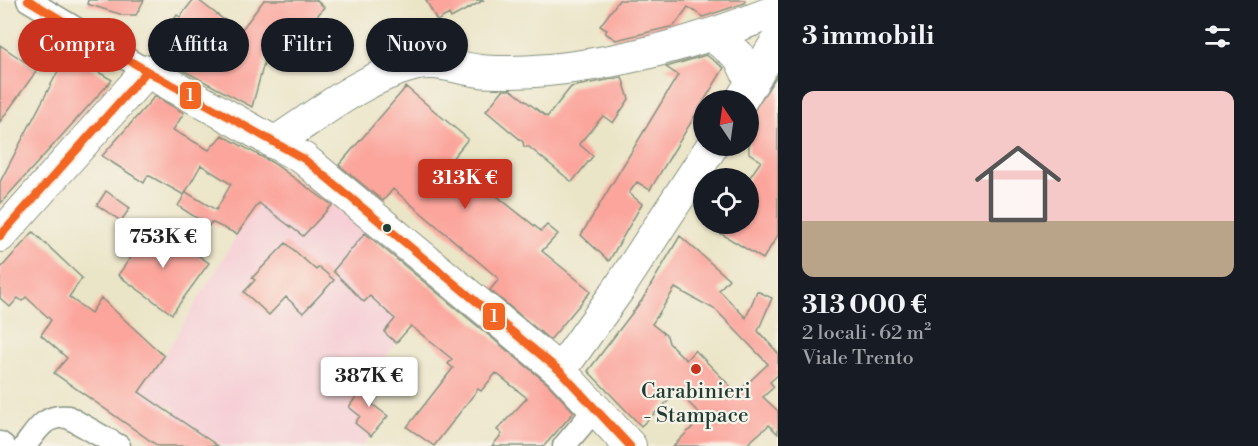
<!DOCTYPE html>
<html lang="it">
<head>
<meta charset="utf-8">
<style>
	body { margin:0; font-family:"Libre Bodoni",serif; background:#242831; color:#f1f3f6; height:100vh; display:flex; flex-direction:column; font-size:22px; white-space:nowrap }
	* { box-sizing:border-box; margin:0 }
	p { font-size:20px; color:#9ea1a6 }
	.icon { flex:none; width:33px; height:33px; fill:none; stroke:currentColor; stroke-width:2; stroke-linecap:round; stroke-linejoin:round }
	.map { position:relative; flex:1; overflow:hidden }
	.panel { display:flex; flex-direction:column; background:#171b24; width:480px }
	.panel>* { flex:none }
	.hud { position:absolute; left:18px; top:18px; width:570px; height:54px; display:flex; gap:12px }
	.needle { width:39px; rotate:347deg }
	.buttons { position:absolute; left:693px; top:90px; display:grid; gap:12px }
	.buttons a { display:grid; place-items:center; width:66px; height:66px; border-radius:50%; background:#171b24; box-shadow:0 2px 4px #0004; font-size:30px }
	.price { position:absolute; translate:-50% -51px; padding:0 14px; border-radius:6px; background:#fff; color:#222; font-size:20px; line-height:39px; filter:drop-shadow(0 2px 3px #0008) }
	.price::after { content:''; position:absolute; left:50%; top:36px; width:18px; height:14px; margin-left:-9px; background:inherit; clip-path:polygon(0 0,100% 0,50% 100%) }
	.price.on { background:#c8321e; color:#fff }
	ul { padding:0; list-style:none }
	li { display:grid; align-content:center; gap:12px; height:318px; padding:0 24px }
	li+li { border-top:2px solid #363941 }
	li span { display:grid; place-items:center; height:186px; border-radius:12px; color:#555 }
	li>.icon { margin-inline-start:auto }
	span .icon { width:108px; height:108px; fill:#fffc; stroke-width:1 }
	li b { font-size:26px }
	h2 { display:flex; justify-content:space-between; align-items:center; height:72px; padding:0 24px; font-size:26px }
	.pill { padding:0 21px; border-radius:27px; background:#171b24; box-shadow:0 2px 4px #0004; font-size:21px; line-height:54px }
	.pill.on { background:#c8321e; color:#fff }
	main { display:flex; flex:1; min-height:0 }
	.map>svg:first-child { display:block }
	.built { fill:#f6cfd6 }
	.building { fill:#fba59c; fill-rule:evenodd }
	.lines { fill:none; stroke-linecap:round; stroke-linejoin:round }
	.street-casing { stroke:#85917e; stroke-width:25 }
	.secondary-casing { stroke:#85917e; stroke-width:34 }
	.street { stroke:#fff; stroke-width:22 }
	.secondary { stroke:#fff; stroke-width:32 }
	.bus-1-casing { stroke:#f7f3e8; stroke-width:12 }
	.bus-1 { stroke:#f26522; stroke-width:8 }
	.bus-dot { fill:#1f3d34; stroke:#f7f3e8; stroke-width:2 }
	.poi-dot { fill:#c8321e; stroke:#f7f3e8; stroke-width:2 }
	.labels { text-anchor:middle; stroke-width:4.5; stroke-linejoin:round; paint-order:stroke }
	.poi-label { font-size:21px; fill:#1f3d34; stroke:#f7f3e8 }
	.line-badge { stroke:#f7f3e8; stroke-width:2 }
	.badge-label { font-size:16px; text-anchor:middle; font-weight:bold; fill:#fff }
</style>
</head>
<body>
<main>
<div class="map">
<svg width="778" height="446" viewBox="0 0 778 446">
	<rect width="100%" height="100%" fill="#f7f3e8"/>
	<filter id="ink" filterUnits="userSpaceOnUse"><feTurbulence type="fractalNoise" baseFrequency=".0167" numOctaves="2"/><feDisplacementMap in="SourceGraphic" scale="12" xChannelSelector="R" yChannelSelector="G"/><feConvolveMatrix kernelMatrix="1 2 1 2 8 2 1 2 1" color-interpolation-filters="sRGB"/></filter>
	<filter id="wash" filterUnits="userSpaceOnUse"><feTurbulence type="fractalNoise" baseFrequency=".008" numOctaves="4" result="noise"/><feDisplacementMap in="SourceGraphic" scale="24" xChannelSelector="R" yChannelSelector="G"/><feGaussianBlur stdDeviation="1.35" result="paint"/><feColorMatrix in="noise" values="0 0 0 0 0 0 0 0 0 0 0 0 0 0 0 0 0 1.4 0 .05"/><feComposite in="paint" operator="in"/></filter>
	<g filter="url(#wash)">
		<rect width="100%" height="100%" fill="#ebe5c8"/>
		<path class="built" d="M 259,203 L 303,235 L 334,203 L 367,230 L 346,255 L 357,265 L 363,278 L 352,290 L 364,302 L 376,289 L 376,302 L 395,319 L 384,332 L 396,343 L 349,407 L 360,416 L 355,423 L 371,436 L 362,446 L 222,446 L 173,416 L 176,410 L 170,405 L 165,411 L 138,391 L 164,356 L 237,235 Z"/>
		<g id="blocks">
			<path class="building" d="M 88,0 L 144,0 L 136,15 L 123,15 L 87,4 Z
				M 193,0 L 198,0 L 240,32 L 264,0 L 316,0 L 324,7 L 282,63 L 267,52 L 252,107 L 175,66 L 179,59 L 166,31 L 177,15 L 180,17 Z
				M 426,0 L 484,0 L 451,18 L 449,14 L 437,21 Z
				M 619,0 L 745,0 L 745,3 L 703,17 L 688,7 L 674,26 L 616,40 L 605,33 L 607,30 L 600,26 Z
				M 0,45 L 37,70 L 0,122 Z
				M 67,54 L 112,80 L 0,204 L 0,182 Z
				M 706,55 L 724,68 L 650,190 L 637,182 L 629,193 L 642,204 L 609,261 L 581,235 L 678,75 L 666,67 Z
				M 778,74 L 778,235 L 763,259 L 705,224 L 748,224 L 748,180 L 761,161 L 749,153 L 748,119 Z
				M 622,77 L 629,99 L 613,123 L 603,116 L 579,144 L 593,156 L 572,182 L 529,147 L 524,147 L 523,142 L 486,111 L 503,90 L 511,90 L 547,117 L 571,87 Z
				M 406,87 L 468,139 L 451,160 L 541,231 L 547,225 L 558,234 L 542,251 L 591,291 L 550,340 L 490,290 L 499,279 L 393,189 L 383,201 L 339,165 Z
				M 155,96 L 184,113 L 173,130 L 209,150 L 222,135 L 273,163 L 332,205 L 303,236 L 259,203 L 237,234 L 211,222 L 209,226 L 178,206 L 186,192 L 216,210 L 231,184 L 201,165 L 184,195 L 148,175 L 144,183 L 102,156 Z
				M 106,191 L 130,208 L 121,221 L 97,205 Z
				M 154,225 L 209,263 L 172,314 L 118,275 Z
				M 33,232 L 82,278 L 69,297 L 91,313 L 101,298 L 164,356 L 139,392 L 218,446 L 158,446 L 54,373 L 67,358 L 41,335 L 51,320 L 26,297 L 22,301 L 18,298 L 10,307 L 0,298 L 0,269 Z
				M 365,233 L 548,384 L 574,412 L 544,446 L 492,446 L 502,434 L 497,430 L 527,398 L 496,373 L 481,391 L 478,389 L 434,446 L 407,427 L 453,368 L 448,364 L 452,359 L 411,326 L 396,343 L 384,332 L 395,319 L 370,296 L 364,302 L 333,271 Z
				M 680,236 L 729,279 L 719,290 L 746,318 L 757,291 L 772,298 L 758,331 L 778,353 L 778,375 L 770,382 L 774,387 L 763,397 L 778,411 L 778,434 L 769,425 L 745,446 L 673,446 L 703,417 L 678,392 L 641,426 L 588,371 L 642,300 ZM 675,288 L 716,310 L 768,364 L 737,393 L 695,350 L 686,360 L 669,343 L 667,336 L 652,324 Z
				M 286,243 L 316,270 L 319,267 L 334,280 L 303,313 L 286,297 L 269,315 L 244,292 L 255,280 L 252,278 Z
				M 369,378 L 384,388 L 372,404 L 388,416 L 371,436 L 355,423 L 360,416 L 349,407 Z"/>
		</g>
	</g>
	<g filter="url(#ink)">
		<use href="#blocks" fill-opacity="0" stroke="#85917e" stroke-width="1.5"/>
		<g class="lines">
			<g class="street-casing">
				<path id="street" d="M 28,0 L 147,71
					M 0,443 L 4,446
					M 25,446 C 37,430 45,414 68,417 L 119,446
					M 564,446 L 596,408"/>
			</g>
			<g class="secondary-casing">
				<path id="secondary" d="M 711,35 L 739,56 L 752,83
					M 741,100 L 778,40
					M 274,143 C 318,115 362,78 413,65 C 435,59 458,68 480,71 C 498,73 518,72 535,71 C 614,66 705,40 778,10
					M 0,236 L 147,71 L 304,159 L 560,371 L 630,446
					M 560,371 L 618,290 L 712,146"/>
			</g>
			<use href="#street" class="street"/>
			<use href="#secondary" class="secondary"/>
			<g class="bus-1-casing">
				<path id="bus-1" d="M 28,0 L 147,71 L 304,159 L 560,371 L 630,446
					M 0,236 L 147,71"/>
			</g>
			<use href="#bus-1" class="bus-1"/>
		</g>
	</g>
	<circle class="bus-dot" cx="387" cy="228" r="5"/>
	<circle class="poi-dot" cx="696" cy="369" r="6"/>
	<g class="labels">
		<g class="poi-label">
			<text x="696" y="398">Carabinieri<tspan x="696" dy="24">- Stampace</tspan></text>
		</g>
	</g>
	<g class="line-badge">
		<rect x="179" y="81" width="23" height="29" rx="6" fill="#f26522"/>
		<rect x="482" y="302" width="24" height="29" rx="6" fill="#f26522"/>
	</g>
	<g class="badge-label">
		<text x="190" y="101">1</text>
		<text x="494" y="322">1</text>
	</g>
</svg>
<div class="buttons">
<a><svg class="needle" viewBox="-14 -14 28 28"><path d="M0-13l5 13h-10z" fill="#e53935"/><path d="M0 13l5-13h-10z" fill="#9ea1a6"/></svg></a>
<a><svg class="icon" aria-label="locate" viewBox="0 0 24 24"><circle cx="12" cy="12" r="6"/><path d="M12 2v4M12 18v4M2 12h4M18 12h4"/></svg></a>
</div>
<b class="price on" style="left:465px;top:210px">313K €</b>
<b class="price" style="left:163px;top:269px">753K €</b>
<b class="price" style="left:369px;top:408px">387K €</b>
<div class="hud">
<a class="pill on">Compra</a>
<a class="pill">Affitta</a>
<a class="pill">Filtri</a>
<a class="pill">Nuovo</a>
</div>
</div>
<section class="panel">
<h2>3 immobili<svg class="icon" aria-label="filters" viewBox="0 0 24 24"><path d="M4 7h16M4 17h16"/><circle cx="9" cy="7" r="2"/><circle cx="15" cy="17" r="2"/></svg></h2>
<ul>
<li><span style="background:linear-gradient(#f6c9c9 70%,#b9a48a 0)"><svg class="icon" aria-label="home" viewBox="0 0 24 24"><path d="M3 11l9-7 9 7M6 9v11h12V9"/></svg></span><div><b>313 000 €</b><p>2 locali · 62 m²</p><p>Viale Trento</p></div></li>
</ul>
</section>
</main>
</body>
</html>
